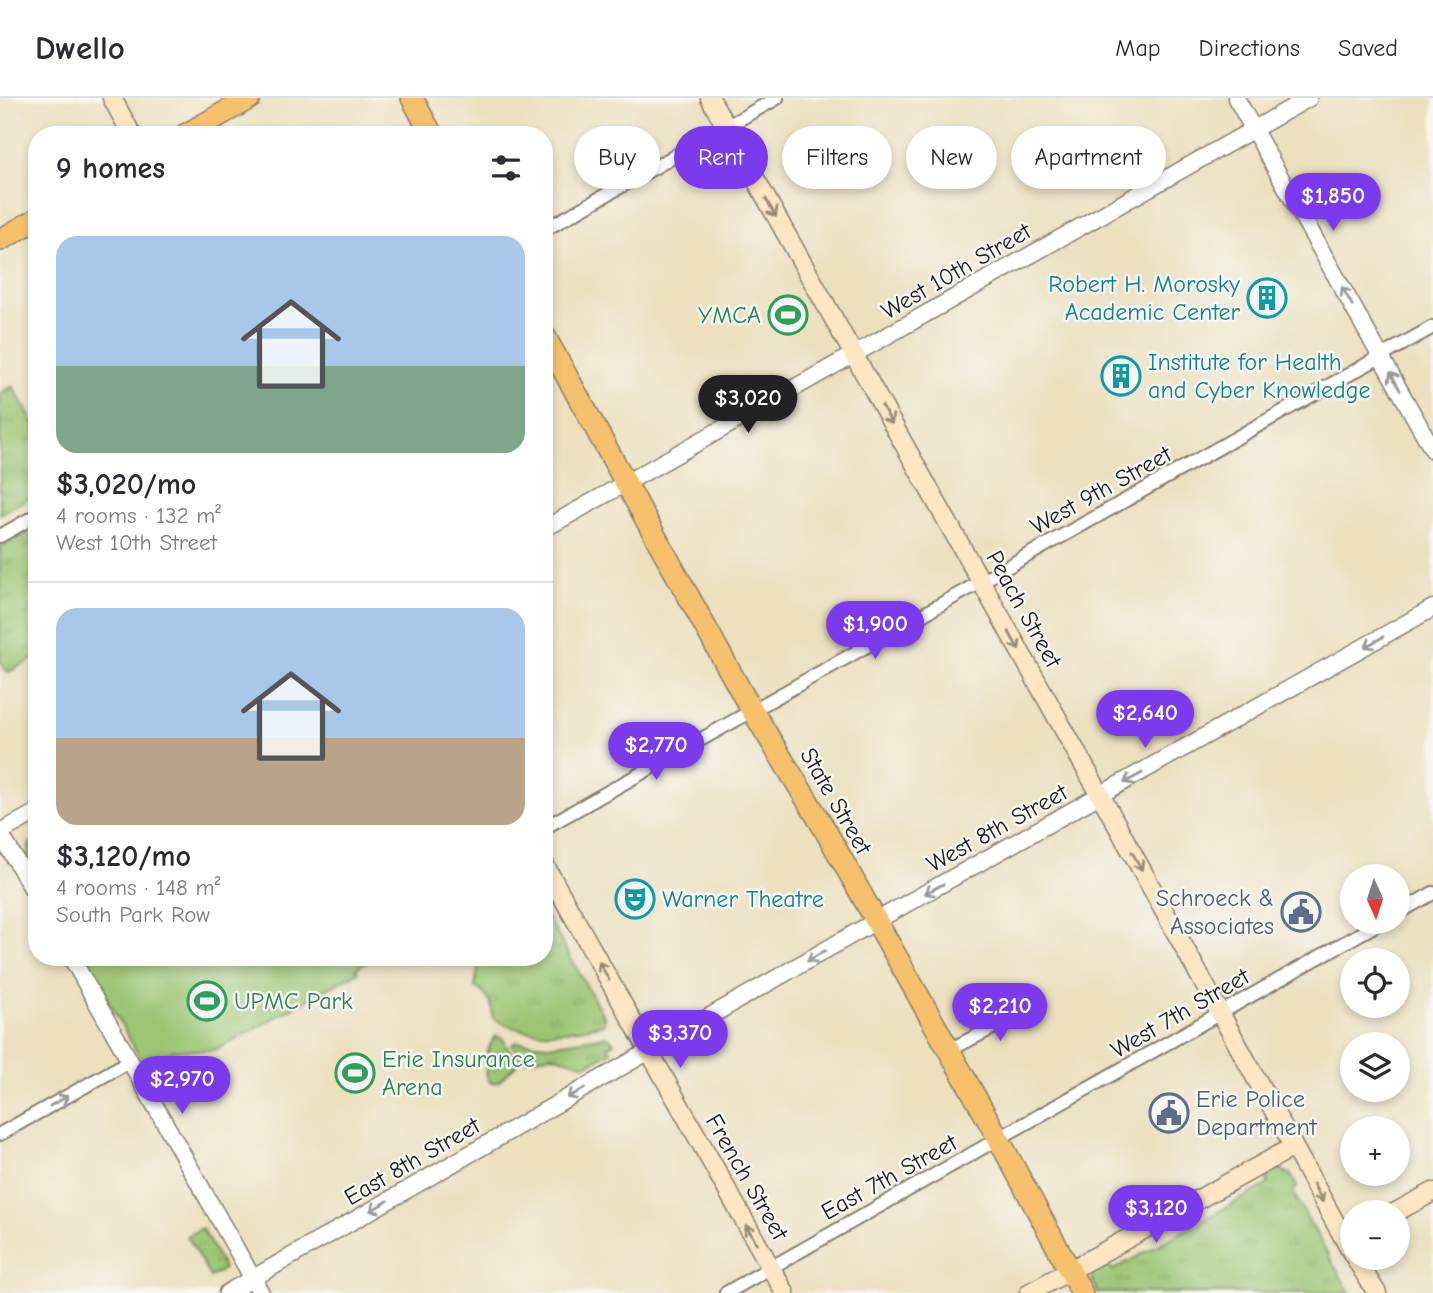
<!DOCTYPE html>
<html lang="en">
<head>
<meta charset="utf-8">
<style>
	body { margin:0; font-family:"Comic Neue",sans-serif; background:#f7f7f7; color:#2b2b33; height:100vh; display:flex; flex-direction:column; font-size:26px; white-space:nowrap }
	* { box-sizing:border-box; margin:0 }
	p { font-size:23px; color:#7c7c81 }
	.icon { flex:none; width:38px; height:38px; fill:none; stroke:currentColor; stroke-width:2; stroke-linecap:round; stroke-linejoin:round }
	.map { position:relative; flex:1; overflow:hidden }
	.side { position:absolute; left:28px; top:28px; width:525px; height:840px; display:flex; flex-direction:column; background:#fff; border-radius:28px; box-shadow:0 4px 10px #0003 }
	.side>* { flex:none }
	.top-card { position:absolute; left:574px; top:28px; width:665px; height:63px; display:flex; gap:14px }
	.needle { width:46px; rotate:177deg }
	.buttons { position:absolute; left:1340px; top:766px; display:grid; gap:14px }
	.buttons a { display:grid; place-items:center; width:70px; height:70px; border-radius:50%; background:#fff; box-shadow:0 4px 10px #0003; font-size:35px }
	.price { position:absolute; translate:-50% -60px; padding:0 16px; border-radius:24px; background:#7c3aed; color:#fff; font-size:23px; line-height:46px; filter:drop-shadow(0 2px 4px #0008) }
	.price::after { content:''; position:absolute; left:50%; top:42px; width:21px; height:16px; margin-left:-10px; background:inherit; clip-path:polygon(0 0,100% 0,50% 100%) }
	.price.on { background:#222; color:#fff }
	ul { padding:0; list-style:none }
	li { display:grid; align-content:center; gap:14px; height:371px; padding:0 28px }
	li+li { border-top:2px solid #e1e1e2 }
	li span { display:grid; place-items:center; height:217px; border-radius:21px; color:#555 }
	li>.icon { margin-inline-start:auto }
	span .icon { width:126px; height:126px; fill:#fffc; stroke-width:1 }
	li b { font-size:30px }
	h2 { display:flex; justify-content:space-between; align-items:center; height:84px; padding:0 28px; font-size:30px }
	.chip { padding:0 24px; border-radius:32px; background:#fff; box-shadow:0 4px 10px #0003; font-size:24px; line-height:63px }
	.chip.on { background:#7c3aed; color:#fff }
	header { display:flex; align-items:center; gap:42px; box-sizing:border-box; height:98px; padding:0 35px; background:#fff; border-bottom:2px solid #e1e1e2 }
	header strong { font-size:33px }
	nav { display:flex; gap:38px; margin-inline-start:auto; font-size:24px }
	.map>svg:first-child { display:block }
	.grass { fill:url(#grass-tufts); stroke:#5c7047; stroke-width:2 }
	.garden { fill:#9bc572; stroke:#5c7047; stroke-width:2 }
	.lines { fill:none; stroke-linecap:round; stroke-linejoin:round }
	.minor-casing { stroke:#847e6e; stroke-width:16 }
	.tertiary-casing { stroke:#847e6e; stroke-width:19 }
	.secondary-casing { stroke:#847e6e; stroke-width:21 }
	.primary-casing { stroke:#847e6e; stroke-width:24 }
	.minor { stroke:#fff; stroke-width:12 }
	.tertiary { stroke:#fff; stroke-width:16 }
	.secondary { stroke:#fce6c4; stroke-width:18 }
	.primary { stroke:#f7c06c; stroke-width:21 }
	.oneway { stroke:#978b78 }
	.oneway2 { stroke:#999 }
	.labels { text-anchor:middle; stroke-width:5; stroke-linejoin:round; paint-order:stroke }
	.street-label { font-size:24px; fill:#1c1c1c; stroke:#f6f6f2 }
	.culture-label { font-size:24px; fill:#0d838f; stroke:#f6f6f2; text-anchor:start }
	.leisure-label { font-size:24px; fill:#27864d; stroke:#f6f6f2; text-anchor:start }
	.service-label { font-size:24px; fill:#4e5e75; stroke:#f6f6f2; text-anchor:end }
</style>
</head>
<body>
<header>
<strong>Dwello</strong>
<nav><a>Map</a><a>Directions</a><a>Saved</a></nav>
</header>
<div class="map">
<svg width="1433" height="1195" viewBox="0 0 1433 1195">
	<defs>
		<pattern id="grass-tufts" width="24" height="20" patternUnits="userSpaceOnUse" patternTransform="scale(1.75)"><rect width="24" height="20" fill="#9bc572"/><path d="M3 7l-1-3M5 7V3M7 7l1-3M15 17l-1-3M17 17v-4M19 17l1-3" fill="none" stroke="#85a962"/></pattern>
	</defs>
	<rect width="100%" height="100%" fill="#f6f6f2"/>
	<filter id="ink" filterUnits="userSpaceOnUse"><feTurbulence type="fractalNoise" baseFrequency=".0143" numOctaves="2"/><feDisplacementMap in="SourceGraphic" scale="14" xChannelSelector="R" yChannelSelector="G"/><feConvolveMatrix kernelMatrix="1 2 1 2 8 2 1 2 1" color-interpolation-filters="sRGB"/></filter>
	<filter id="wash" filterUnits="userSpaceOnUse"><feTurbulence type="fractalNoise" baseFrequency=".00686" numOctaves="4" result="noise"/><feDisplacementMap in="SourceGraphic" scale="28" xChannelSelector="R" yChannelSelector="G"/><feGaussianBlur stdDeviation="1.57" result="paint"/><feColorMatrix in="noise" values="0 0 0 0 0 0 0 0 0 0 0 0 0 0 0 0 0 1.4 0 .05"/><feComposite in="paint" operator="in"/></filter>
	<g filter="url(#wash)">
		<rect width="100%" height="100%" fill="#ece0bf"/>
		<path class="grass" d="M 13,288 L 37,332 L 37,395 L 0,416 L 0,295 Z
			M 37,429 L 37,559 L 7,575 L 0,563 L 0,449 Z
			M 544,813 L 604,919 L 604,926 C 567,934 525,942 492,919 C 494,908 486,894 475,889 L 480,859 L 544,859 Z
			M 496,938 L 503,941 L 517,966 L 498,984 L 491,985 C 481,972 486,950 496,938 Z
			M 607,938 L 614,945 L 608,948 L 611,954 L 587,967 L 552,957 L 522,963 L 512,947 L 516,944 L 549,947 Z
			M 1279,1071 L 1290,1076 L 1297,1089 L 1293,1095 L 1350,1195 L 1098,1195 L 1091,1179 L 1095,1171 L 1107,1166 L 1113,1172 L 1268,1086 L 1266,1076 Z
			M 202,1130 L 224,1171 L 210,1179 L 187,1138 Z"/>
		<path class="garden" d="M 37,741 L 37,781 L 26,764 L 30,745 Z
			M 84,859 L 365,859 L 367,864 L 356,870 L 358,874 L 216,952 L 174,952 L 145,969 Z"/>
	</g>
	<g filter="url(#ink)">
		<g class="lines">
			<g class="minor-casing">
				<path id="minor" d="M 544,132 L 777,0
					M 0,438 L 37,417
					M 544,730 L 1433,229
					M 1398,815 L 1433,795
					M 949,952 L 1036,908
					M 0,1036 L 130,963
					M 726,1195 L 1381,824"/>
			</g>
			<g class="tertiary-casing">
				<path id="tertiary" d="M 1236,0 L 1433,352
					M 544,431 L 1309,0
					M 0,734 L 37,714
					M 0,735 L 37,799
					M 71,859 L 261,1195
					M 227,1195 L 897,811 L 1433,510"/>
			</g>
			<g class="secondary-casing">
				<path id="secondary" d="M 112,0 L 132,37
					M 710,0 L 1101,698 L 1353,1157
					M 544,766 L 785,1195
					M 1394,1115 L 1433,1094
					M 1355,1160 L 1377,1195
					M 1029,1195 L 1293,1049"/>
			</g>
			<g class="primary-casing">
				<path id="primary" d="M 412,0 L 432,37
					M 185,37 L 250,0
					M 0,142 L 37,121
					M 544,237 L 743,597 L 824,730 L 991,1027 L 1082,1195"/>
			</g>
			<use href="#minor" class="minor"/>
			<use href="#tertiary" class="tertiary"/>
			<use href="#secondary" class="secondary"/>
			<use href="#primary" class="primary"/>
		</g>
		<defs><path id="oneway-shaft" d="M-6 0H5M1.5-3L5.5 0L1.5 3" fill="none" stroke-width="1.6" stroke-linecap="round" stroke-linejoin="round" transform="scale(1.75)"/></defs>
		<g class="oneway">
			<use href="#oneway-shaft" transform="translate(771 110) rotate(61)"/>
			<use href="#oneway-shaft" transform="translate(887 317) rotate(61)"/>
			<use href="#oneway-shaft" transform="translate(1014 543) rotate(61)"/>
			<use href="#oneway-shaft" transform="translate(1137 763) rotate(61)"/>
			<use href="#oneway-shaft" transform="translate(604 873) rotate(-119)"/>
			<use href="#oneway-shaft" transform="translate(1318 1095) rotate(62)"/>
			<use href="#oneway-shaft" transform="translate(751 1136) rotate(-121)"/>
		</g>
		<g class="oneway2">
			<use href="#oneway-shaft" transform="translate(1347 198) rotate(-119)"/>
			<use href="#oneway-shaft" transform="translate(1395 283) rotate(-119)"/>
			<use href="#oneway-shaft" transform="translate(1374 544) rotate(150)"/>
			<use href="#oneway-shaft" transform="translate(1133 680) rotate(151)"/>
			<use href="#oneway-shaft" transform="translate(934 791) rotate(152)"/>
			<use href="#oneway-shaft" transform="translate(816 858) rotate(150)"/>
			<use href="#oneway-shaft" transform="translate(576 995) rotate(151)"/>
			<use href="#oneway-shaft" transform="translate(59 1003) rotate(-29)"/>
			<use href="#oneway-shaft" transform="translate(379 1108) rotate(150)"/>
		</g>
	</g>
	<defs>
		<g id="building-ring" transform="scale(2.0125)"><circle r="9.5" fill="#f6f6f2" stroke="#0f9aa8" stroke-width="1.5"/><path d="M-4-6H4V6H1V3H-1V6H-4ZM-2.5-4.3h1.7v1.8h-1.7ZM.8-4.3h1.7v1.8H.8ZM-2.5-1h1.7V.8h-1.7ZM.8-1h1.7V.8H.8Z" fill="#0f9aa8"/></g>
		<g id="stadium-ring" transform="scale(2.0125)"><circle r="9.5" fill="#f6f6f2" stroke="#2e9e5b" stroke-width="1.5"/><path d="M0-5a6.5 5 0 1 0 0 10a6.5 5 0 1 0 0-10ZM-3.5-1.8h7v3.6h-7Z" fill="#2e9e5b"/></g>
		<g id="theatre-ring" transform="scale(2.0125)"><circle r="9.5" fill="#f6f6f2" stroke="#0f9aa8" stroke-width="1.5"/><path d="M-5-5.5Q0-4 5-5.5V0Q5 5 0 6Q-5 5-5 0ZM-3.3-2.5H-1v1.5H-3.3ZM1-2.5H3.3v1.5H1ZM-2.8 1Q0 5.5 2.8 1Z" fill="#0f9aa8"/></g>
		<g id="civic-ring" transform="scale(2.0125)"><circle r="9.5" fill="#f6f6f2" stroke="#5c6f8a" stroke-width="1.5"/><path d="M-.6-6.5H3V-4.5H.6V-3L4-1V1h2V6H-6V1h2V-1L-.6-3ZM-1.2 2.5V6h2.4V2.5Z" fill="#5c6f8a"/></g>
	</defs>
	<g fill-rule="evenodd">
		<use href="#building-ring" x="1267" y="200"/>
		<use href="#stadium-ring" x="788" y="217"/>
		<use href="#building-ring" x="1121" y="278"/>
		<use href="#theatre-ring" x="635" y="801"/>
		<use href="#civic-ring" x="1301" y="814"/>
		<use href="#stadium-ring" x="207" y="903"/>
		<use href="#stadium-ring" x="355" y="975"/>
		<use href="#civic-ring" x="1169" y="1015"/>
	</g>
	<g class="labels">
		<g class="street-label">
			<text transform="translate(956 173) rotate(-30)" y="8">West 10th Street</text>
			<text transform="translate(1101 392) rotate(-29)" y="8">West 9th Street</text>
			<text transform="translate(1024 511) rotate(61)" y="8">Peach Street</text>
			<text transform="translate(836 703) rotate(60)" y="8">State Street</text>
			<text transform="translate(997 730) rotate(-29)" y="8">West 8th Street</text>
			<text transform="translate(1180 915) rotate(-30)" y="8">West 7th Street</text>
			<text transform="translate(412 1063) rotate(-30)" y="8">East 8th Street</text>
			<text transform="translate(747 1079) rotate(60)" y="8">French Street</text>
			<text transform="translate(889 1079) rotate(-29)" y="8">East 7th Street</text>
		</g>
		<g class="culture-label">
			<text x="1240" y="194" text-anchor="end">Robert H. Morosky<tspan x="1240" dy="28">Academic Center</tspan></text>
			<text x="1148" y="272">Institute for Health<tspan x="1148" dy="28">and Cyber Knowledge</tspan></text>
			<text x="662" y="809">Warner Theatre</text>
		</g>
		<g class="leisure-label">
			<text x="761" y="225" text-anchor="end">YMCA</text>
			<text x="234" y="911">UPMC Park</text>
			<text x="382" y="969">Erie Insurance<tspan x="382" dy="28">Arena</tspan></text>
		</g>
		<g class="service-label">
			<text x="1274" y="808">Schroeck &amp;<tspan x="1274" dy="28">Associates</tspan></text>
			<text x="1196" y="1009" text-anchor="start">Erie Police<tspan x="1196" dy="28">Department</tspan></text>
		</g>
	</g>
</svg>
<div class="buttons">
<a><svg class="needle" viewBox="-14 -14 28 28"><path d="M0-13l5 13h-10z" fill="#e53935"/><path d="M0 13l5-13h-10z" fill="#7c7c81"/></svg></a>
<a><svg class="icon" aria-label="locate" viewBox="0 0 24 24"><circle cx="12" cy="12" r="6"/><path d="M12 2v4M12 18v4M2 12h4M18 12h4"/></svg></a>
<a><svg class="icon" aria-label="layers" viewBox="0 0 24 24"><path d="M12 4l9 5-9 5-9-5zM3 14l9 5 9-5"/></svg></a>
<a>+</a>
<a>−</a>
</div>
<b class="price" style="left:1333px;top:135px">$1,850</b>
<b class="price on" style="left:748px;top:337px">$3,020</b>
<b class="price" style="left:875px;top:563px">$1,900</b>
<b class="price" style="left:1145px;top:652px">$2,640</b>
<b class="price" style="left:656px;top:684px">$2,770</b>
<b class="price" style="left:1000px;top:945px">$2,210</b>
<b class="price" style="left:680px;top:972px">$3,370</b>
<b class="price" style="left:182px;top:1018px">$2,970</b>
<b class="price" style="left:1156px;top:1147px">$3,120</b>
<div class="top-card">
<a class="chip">Buy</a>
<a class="chip on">Rent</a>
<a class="chip">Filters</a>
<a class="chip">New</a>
<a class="chip">Apartment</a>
</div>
<section class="side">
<h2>9 homes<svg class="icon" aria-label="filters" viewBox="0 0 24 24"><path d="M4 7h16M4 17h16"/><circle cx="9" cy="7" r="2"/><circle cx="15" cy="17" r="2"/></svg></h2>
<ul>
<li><span style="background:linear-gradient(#a9c7e8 60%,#7fa58c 0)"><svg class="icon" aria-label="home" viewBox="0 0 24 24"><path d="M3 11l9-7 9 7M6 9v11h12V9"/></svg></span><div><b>$3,020/mo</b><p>4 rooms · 132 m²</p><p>West 10th Street</p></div></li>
<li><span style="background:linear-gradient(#a9c7e8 60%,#b9a48a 0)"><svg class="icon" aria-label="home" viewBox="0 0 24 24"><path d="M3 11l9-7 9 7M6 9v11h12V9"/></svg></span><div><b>$3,120/mo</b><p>4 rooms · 148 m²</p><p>South Park Row</p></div></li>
</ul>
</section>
</div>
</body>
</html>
